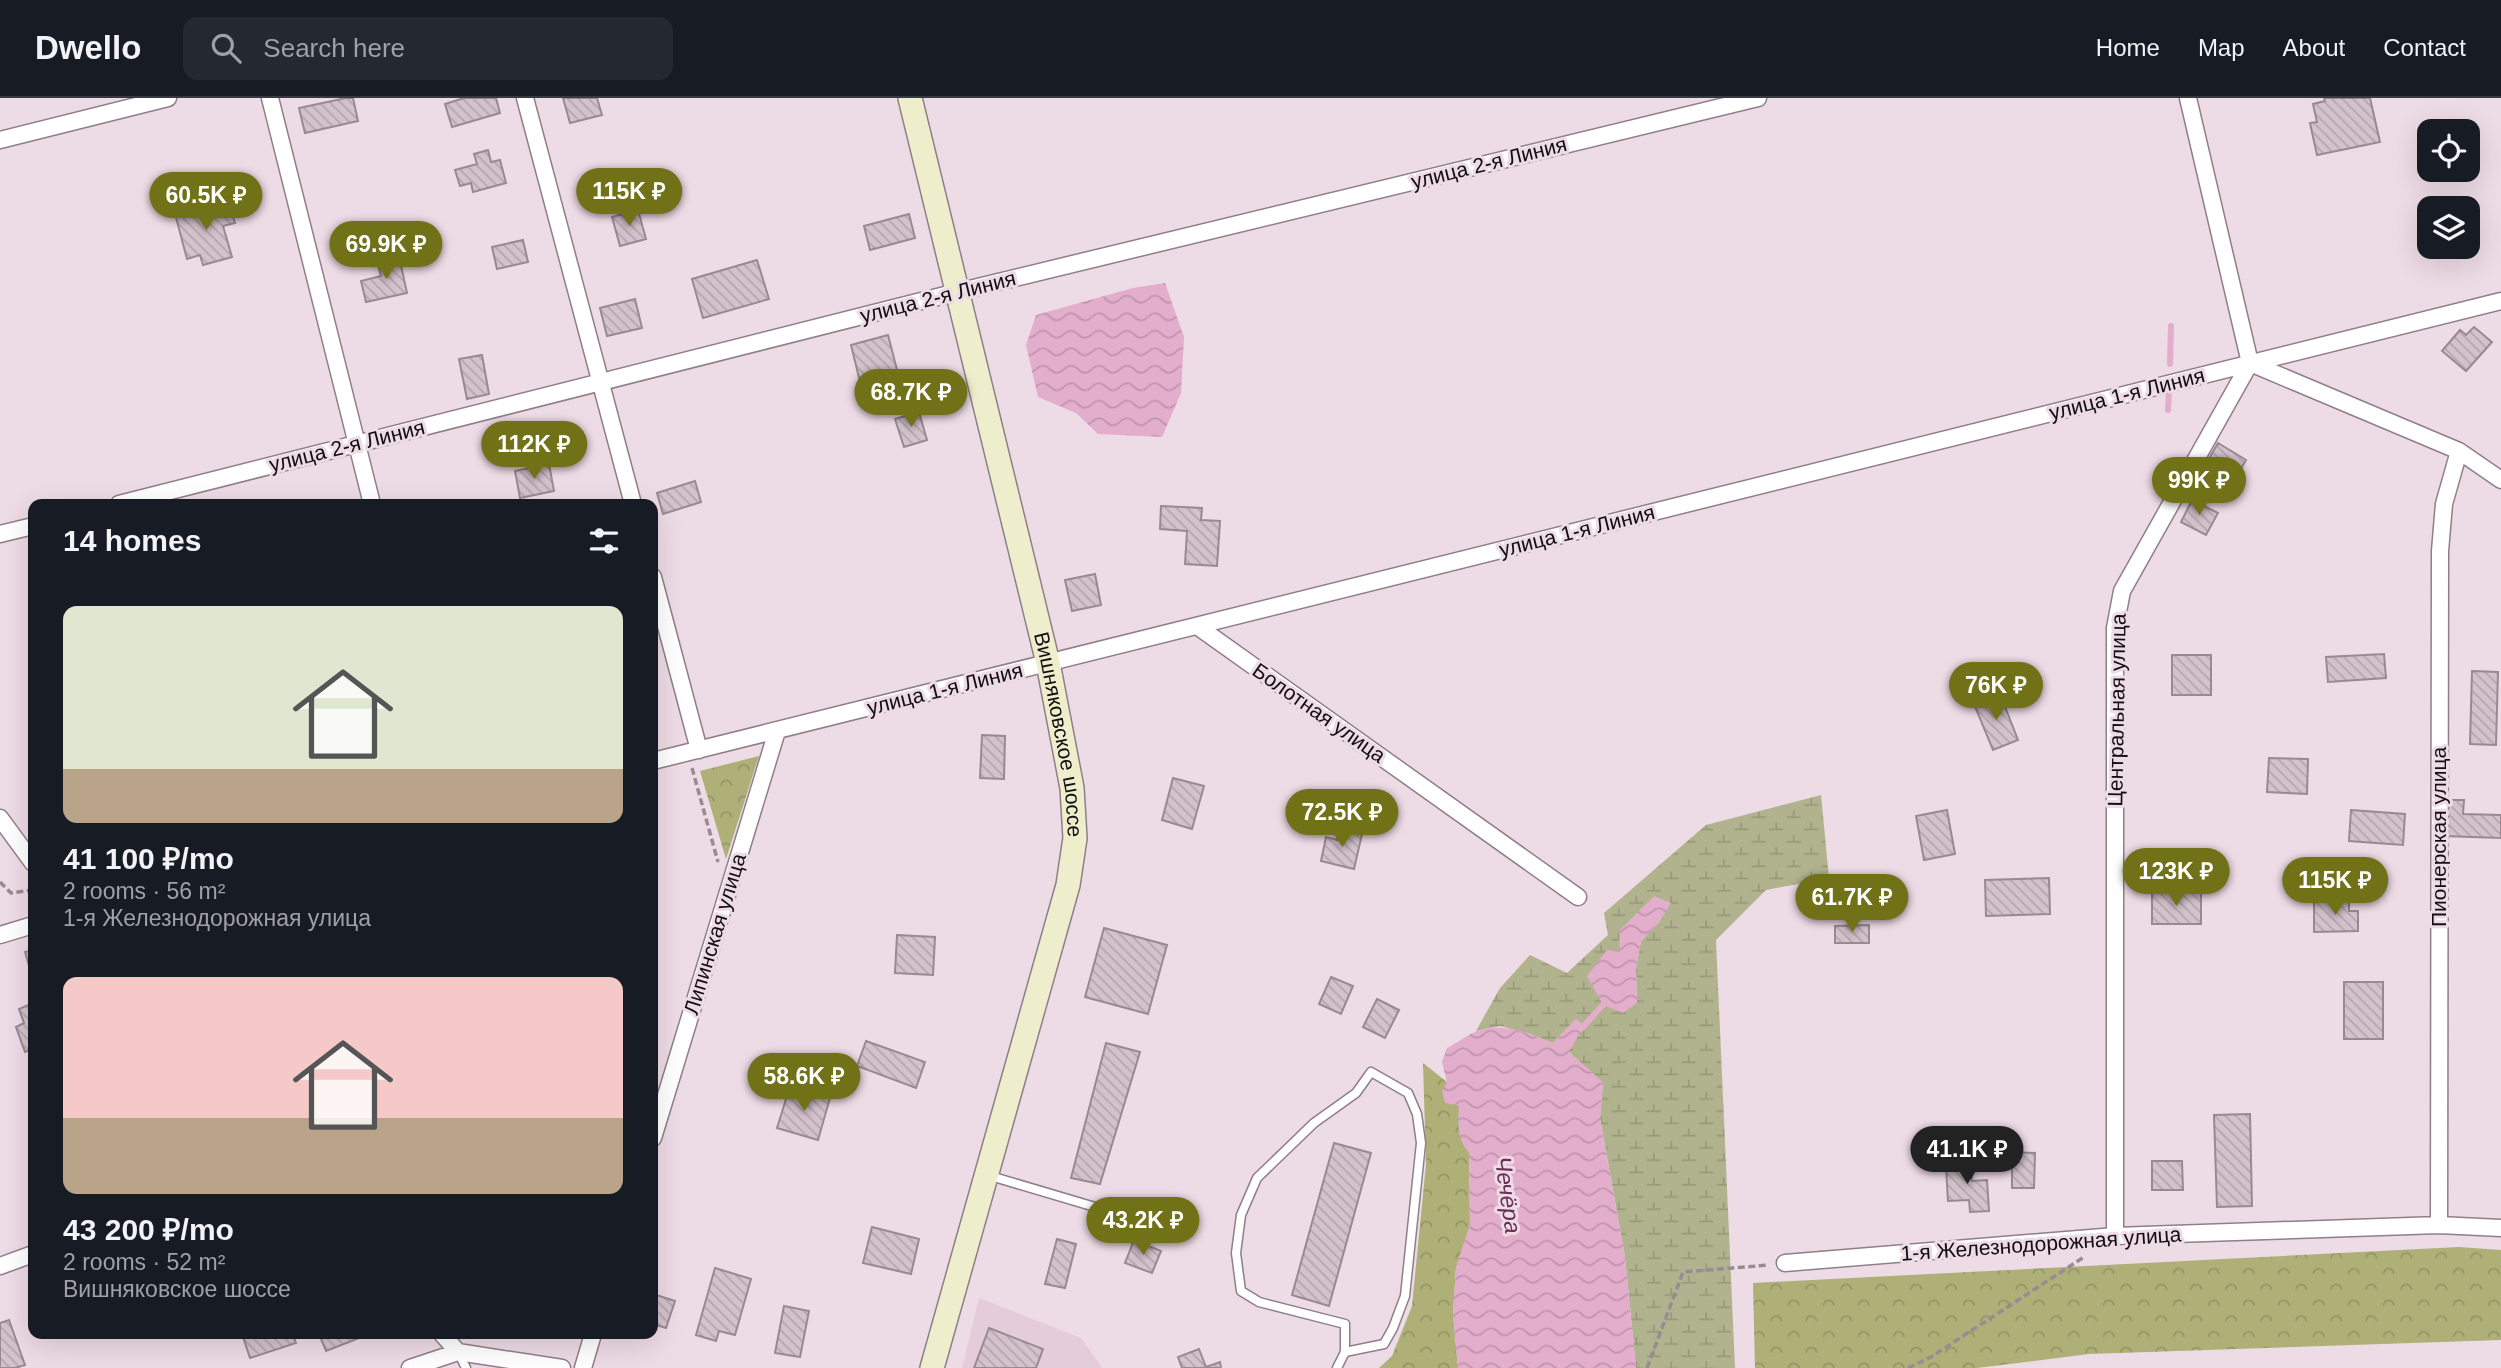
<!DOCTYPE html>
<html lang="en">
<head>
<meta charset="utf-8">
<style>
	body { margin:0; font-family:Helvetica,sans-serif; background:#242831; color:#f1f3f6; height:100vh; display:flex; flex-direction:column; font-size:26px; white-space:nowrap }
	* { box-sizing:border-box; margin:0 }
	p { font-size:23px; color:#9ea1a6 }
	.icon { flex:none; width:38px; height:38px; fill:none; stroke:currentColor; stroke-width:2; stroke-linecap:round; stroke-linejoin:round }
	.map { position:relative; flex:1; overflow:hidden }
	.panel { position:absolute; left:28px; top:401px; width:630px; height:840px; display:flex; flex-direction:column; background:#171b24; border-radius:14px; box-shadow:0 7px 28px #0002 }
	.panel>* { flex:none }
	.buttons { position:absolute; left:2417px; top:21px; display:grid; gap:14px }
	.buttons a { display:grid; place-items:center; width:63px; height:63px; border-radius:14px; background:#171b24; box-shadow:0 7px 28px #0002; font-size:35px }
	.price { position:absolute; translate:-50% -60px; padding:0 16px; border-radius:24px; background:#717217; color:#fff; font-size:23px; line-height:46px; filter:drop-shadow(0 2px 4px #0008) }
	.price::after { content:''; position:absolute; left:50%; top:42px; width:21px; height:16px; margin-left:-10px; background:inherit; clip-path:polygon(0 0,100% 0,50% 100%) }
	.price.current { background:#222; color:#fff }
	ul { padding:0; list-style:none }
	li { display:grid; align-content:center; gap:14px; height:371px; padding:0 35px }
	li span { display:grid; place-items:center; height:217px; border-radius:14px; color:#555 }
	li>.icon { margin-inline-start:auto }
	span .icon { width:126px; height:126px; fill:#fffc; stroke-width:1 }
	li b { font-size:30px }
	h2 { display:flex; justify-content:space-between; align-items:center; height:84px; padding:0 35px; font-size:30px }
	header { display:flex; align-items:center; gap:42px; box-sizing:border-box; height:98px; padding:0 35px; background:#171b24; border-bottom:2px solid #363941 }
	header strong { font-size:33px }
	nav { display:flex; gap:38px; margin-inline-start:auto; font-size:24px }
	.search { width:490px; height:63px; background:#242831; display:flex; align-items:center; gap:18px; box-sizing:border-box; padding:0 24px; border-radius:14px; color:#9ea1a6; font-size:26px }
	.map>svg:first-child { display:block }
	.built { fill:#e5ccda }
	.forest { fill:url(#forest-crowns) }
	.wetland { fill:url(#wetland-marsh); fill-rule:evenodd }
	.water { fill:url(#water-waves) }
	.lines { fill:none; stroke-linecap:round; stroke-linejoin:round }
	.stream { stroke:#e3adcc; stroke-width:6 }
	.building { fill:url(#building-back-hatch); stroke:#998992; stroke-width:2 }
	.lane-casing { stroke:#8f7f88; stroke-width:11 }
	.street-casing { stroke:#8f7f88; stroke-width:19 }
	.secondary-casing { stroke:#8f7f88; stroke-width:26 }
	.path { stroke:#988b92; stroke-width:3.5; stroke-dasharray:7 3.5; stroke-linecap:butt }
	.lane { stroke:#fff; stroke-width:8 }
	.street { stroke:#fff; stroke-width:16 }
	.secondary { stroke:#eeeecd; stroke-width:23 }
	.labels { text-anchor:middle; stroke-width:6; stroke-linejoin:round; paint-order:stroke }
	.street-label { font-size:21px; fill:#130e11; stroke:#eddbe5 }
	.water-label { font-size:23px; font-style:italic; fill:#6c2d56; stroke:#eddbe5 }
</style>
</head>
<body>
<header>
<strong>Dwello</strong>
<div class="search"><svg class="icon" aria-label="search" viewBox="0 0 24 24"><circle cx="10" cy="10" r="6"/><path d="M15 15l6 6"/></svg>Search here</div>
<nav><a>Home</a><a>Map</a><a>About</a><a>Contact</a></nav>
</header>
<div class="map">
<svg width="2501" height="1270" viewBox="0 0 2501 1270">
	<defs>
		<pattern id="forest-crowns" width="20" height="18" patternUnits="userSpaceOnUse" patternTransform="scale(1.75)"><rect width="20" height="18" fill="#aeb078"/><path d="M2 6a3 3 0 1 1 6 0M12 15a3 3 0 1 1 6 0" fill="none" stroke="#959667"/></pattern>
		<pattern id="wetland-marsh" width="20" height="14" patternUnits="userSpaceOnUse" patternTransform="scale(1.75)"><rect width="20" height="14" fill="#b1b38e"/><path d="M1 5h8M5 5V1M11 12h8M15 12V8" fill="none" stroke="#979979"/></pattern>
		<pattern id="water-waves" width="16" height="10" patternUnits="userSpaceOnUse" patternTransform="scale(1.75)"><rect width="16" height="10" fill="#e3adcc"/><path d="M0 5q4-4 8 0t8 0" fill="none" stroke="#c294ae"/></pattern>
		<pattern id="building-back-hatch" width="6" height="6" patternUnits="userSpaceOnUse" patternTransform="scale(1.75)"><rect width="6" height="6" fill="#d3c2cb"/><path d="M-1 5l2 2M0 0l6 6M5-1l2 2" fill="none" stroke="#b4a6ad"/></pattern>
	</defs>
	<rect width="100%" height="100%" fill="#eddbe5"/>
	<path class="built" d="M 979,1200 L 1081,1240 L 1102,1270 L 962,1270 Z"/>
	<path class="forest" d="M 759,658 L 726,761 L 700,673 Z
		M 1423,965 L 1447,984 L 1459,1008 L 1469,1054 L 1470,1127 L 1456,1170 L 1453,1216 L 1458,1270 L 1379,1270 L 1392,1258 L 1412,1208 L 1426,1066 Z
		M 2459,1149 L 2501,1152 L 2501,1242 L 2089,1256 L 1977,1270 L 1755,1270 L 1753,1185 Z"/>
	<path class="wetland" d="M 1821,697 L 1829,780 L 1766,792 L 1716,842 L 1735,1270 L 1636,1270 L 1625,1159 L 1600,1020 L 1603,985 L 1569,954 L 1576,921 L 1553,945 L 1527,935 L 1500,928 L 1476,933 L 1500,890 L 1530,857 L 1567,875 L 1608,837 L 1604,815 L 1706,727 ZM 1671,804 L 1659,824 L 1641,843 L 1636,870 L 1637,905 L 1620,854 Z"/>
	<path class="water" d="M 1165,185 L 1184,239 L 1181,295 L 1162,339 L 1098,336 L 1076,315 L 1038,299 L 1026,247 L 1036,217 L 1133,190 Z
		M 1654,798 L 1671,805 L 1659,824 L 1641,843 L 1636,870 L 1637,905 L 1623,915 L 1603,907 L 1587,878 L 1607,852 L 1620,854 L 1619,833 Z
		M 1576,921 L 1584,927 L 1569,954 L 1603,985 L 1600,1021 L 1625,1159 L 1636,1270 L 1458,1270 L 1453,1216 L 1456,1170 L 1470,1127 L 1469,1054 C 1457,1044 1458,1022 1459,1008 L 1445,1005 L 1442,993 L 1447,984 L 1442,964 L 1447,950 C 1457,945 1467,937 1477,933 C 1503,923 1529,936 1553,945 Z"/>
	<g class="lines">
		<path class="stream" d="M 2170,266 L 2171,228
			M 2168,312 L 2169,289
			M 1581,931 L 1603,907"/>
	</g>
	<path class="building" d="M 346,0 L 353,0 L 358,23 L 305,35 L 299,10 Z
		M 464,0 L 496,0 L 500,15 L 452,29 L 445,6 Z
		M 563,0 L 597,0 L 602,17 L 570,25 Z
		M 2324,0 L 2370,0 L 2380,44 L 2317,57 L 2310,25 L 2317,24 L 2313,6 L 2325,3 Z
		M 488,52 L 491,64 L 500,62 L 506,85 L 473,94 L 471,85 L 460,88 L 455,72 L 477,66 L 474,56 Z
		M 222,100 L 230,109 L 235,125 L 223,128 L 232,159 L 203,167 L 200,157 L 187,161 L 174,112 L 184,109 L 187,117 L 209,111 L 207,104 Z
		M 638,112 L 646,141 L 620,148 L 612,119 Z
		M 909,116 L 915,140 L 870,152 L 864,128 Z
		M 523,142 L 528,164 L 497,171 L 492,149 Z
		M 399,158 L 407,195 L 366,204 L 361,183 L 381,178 L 377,163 Z
		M 757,162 L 769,201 L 703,220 L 692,181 Z
		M 635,201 L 642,230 L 607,238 L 600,210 Z
		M 2474,229 L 2492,244 L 2466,273 L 2442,253 L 2460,232 L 2466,237 Z
		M 888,237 L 903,295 L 865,304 L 851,247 Z
		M 482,257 L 489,296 L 467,301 L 459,261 Z
		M 919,314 L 927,342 L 904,349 L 895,321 Z
		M 2218,345 L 2246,362 L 2226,396 L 2198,380 Z
		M 549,366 L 554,393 L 520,400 L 515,373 Z
		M 695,383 L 701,404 L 663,416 L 657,395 Z
		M 2192,402 L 2218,415 L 2206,437 L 2181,424 Z
		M 1161,408 L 1202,410 L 1201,422 L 1220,423 L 1217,468 L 1185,466 L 1187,433 L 1160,431 Z
		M 1095,476 L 1101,507 L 1072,513 L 1065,482 Z
		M 2384,556 L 2386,580 L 2328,584 L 2326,559 Z
		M 2172,557 L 2211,557 L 2211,597 L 2172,597 Z
		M 2472,573 L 2498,574 L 2496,647 L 2470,646 Z
		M 2000,596 L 2018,642 L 1993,652 L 1974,606 Z
		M 982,637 L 1005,638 L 1004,681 L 980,680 Z
		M 2269,660 L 2308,661 L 2307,696 L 2267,694 Z
		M 1173,680 L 1204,688 L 1192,731 L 1162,722 Z
		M 2445,702 L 2464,702 L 2463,716 L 2501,717 L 2501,740 L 2444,738 Z
		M 1947,712 L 1955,756 L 1924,762 L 1916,718 Z
		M 2351,712 L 2405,716 L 2403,747 L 2349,743 Z
		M 1339,731 L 1362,736 L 1354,771 L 1321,763 L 1326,739 L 1337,742 Z
		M 2049,780 L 2050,816 L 1986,818 L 1985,782 Z
		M 2152,795 L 2201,795 L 2201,826 L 2152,826 Z
		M 2314,804 L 2349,804 L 2349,813 L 2358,813 L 2358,833 L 2314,834 Z
		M 1869,827 L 1869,845 L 1835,845 L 1835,828 Z
		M 1104,830 L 1167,847 L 1148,916 L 1085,899 Z
		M 897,837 L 935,839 L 933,877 L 895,875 Z
		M 33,852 L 33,882 L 25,854 Z
		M 1331,879 L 1353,888 L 1341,916 L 1319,906 Z
		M 2344,884 L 2383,884 L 2383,941 L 2344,941 Z
		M 1377,901 L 1399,912 L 1385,940 L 1363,929 Z
		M 33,905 L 33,951 L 25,954 L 16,929 L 24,925 L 19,911 Z
		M 866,943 L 925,964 L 916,990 L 857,968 Z
		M 1106,945 L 1140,954 L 1100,1086 L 1071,1080 Z
		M 790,988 L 830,1000 L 818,1042 L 777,1030 Z
		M 2250,1016 L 2252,1108 L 2217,1109 L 2214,1017 Z
		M 1334,1045 L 1371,1055 L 1329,1208 L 1292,1197 Z
		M 2012,1054 L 2035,1055 L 2034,1090 L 2012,1090 Z
		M 1971,1059 L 1972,1083 L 1987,1082 L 1989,1113 L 1970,1114 L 1969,1102 L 1948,1103 L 1946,1070 L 1954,1069 L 1953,1060 Z
		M 2152,1063 L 2182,1063 L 2183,1092 L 2152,1092 Z
		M 872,1129 L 919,1141 L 911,1176 L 863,1165 Z
		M 1057,1141 L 1076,1146 L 1065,1190 L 1045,1186 Z
		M 1134,1142 L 1161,1153 L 1152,1175 L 1125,1165 Z
		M 715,1170 L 751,1181 L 735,1237 L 719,1233 L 716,1243 L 696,1237 Z
		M 653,1196 L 675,1203 L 666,1230 L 653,1226 Z
		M 784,1208 L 809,1213 L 800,1259 L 775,1255 Z
		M 9,1222 L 25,1267 L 15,1270 L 0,1270 L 0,1225 Z
		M 989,1230 L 1043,1251 L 1036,1270 L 974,1270 Z
		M 242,1236 L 292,1236 L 296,1245 L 250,1260 Z
		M 319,1236 L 361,1236 L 362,1239 L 326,1253 Z
		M 1199,1251 L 1206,1269 L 1220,1264 L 1221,1270 L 1182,1270 L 1178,1259 Z"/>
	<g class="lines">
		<g class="lane-casing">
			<path id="lane" d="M 987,1077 L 1122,1117
				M 458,1254 L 466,1270
				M 1337,1270 L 1345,1254 L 1345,1226 L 1259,1204 L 1241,1193 L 1236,1155 L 1241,1117 L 1257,1080 L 1314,1025 L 1356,995 L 1371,974 L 1408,995 L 1417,1016 L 1421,1045 L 1405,1198 L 1393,1230 L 1384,1246 L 1345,1254"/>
		</g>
		<g class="street-casing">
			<path id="street" d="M 270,0 L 372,406
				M 525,0 L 633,406
				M 0,42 L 168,0
				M 2250,265 L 2459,353 L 2501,382
				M 119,406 L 957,194 L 1758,0
				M 0,436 L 33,428
				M 653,479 L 699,652
				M 1197,528 L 1578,799
				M 653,663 L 2501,203
				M 0,720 L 33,765
				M 0,837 L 33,827
				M 653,1040 L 777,633
				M 2439,1127 L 2440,453 L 2444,406 L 2459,353
				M 2115,1138 L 2115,530 L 2122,493 L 2250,265 L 2188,0
				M 1785,1165 L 2115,1138 L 2439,1127 L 2501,1130
				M 0,1168 L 33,1156
				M 442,1236 L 458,1254 L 562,1270
				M 410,1270 L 458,1254
				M 583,1270 L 593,1236"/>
		</g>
		<g class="secondary-casing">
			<g id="secondary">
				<path id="s1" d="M 910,0 L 1048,565 L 1072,690 L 1075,740 L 1068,787 L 932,1270"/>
			</g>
		</g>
		<path class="path" d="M 692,670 L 718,764
			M 0,784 L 11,795 L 33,792
			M 1647,1270 L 1683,1174 L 1769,1167
			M 1908,1270 L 1931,1259 L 2084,1159"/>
		<use href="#lane" class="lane"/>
		<use href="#street" class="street"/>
		<use href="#secondary" class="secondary"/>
	</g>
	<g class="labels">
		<g class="street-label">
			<text transform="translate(1489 65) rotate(-14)" y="7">улица 2-я Линия</text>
			<text transform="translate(938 199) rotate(-14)" y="7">улица 2-я Линия</text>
			<text transform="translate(2127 296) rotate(-14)" y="7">улица 1-я Линия</text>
			<text transform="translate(347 348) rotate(-14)" y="7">улица 2-я Линия</text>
			<text transform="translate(1577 433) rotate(-14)" y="7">улица 1-я Линия</text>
			<text transform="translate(945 591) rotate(-14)" y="7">улица 1-я Линия</text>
			<text transform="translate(2117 612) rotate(-89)" y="7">Центральная улица</text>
			<text transform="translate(1319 615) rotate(35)" y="7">Болотная улица</text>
			<text dy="7" stroke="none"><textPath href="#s1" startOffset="654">Вишняковское шоссе</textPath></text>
			<text transform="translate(2439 739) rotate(-90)" y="7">Пионерская улица</text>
			<text transform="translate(715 836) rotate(-73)" y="7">Липинская улица</text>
			<text transform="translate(2041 1146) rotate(-4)" y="7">1-я Железнодорожная улица</text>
		</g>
		<g class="water-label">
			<text transform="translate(1508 1097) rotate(82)" y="8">Чечёра</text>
		</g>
	</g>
</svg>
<div class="buttons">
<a><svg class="icon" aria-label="locate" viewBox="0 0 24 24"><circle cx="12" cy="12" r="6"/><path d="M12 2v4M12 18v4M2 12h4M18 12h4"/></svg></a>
<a><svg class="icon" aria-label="layers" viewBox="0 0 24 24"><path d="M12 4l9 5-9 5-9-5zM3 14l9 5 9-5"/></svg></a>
</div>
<b class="price" style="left:629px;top:130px">115K ₽</b>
<b class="price" style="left:206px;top:134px">60.5K ₽</b>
<b class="price" style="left:386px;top:183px">69.9K ₽</b>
<b class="price" style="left:911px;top:331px">68.7K ₽</b>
<b class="price" style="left:534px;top:383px">112K ₽</b>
<b class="price" style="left:2199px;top:419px">99K ₽</b>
<b class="price" style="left:1996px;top:624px">76K ₽</b>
<b class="price" style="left:1342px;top:751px">72.5K ₽</b>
<b class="price" style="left:2176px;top:810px">123K ₽</b>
<b class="price" style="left:2335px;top:819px">115K ₽</b>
<b class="price" style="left:1852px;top:836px">61.7K ₽</b>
<b class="price" style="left:804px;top:1015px">58.6K ₽</b>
<b class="price current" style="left:1967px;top:1088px">41.1K ₽</b>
<b class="price" style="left:1143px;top:1159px">43.2K ₽</b>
<section class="panel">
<h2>14 homes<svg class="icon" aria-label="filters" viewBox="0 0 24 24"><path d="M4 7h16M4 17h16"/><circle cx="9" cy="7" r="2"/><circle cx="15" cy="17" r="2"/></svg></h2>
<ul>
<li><span style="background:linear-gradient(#dfe7d0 75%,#b9a48a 0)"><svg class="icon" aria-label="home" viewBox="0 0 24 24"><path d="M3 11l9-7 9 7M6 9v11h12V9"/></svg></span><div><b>41 100 ₽/mo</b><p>2 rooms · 56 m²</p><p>1-я Железнодорожная улица</p></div></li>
<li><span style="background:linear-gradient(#f6c9c9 65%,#b9a48a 0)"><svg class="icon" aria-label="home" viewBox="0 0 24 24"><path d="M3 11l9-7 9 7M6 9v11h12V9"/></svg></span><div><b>43 200 ₽/mo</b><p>2 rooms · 52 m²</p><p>Вишняковское шоссе</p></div></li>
</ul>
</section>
</div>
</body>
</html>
